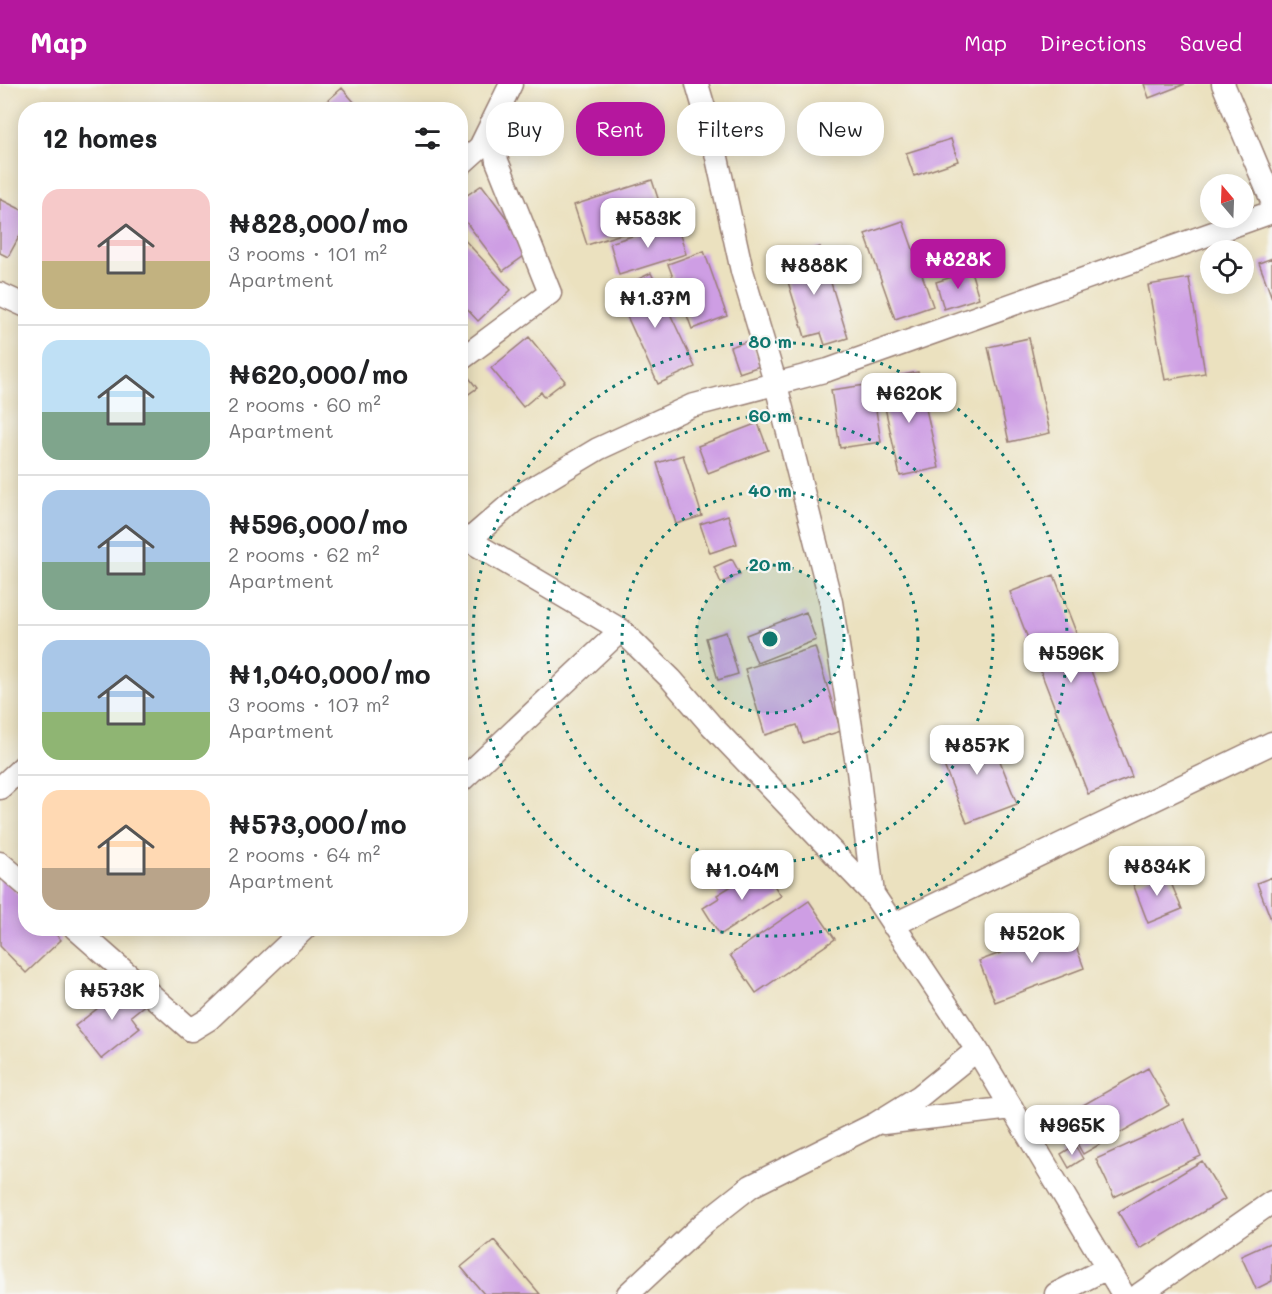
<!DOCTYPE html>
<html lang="en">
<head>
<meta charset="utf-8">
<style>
	body { margin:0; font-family:Mali,sans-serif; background:#f2f2f2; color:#202124; height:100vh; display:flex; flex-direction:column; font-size:22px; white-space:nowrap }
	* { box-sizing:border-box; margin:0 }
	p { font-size:20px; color:#757577 }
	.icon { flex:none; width:33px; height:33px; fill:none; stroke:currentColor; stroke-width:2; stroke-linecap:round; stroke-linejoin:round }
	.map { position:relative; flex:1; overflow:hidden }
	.panel { position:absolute; left:18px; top:18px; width:450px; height:834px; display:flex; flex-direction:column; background:#fff; border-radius:24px; box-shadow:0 3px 15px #0003 }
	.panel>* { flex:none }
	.guide { position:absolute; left:486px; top:18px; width:570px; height:54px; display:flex; gap:12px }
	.needle { width:39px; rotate:341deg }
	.tools { position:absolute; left:1200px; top:90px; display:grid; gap:12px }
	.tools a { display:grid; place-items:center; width:54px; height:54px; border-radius:50%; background:#fff; box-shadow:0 3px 15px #0003; font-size:30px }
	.price { position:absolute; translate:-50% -51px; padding:0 14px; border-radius:12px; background:#fff; color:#222; font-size:20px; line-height:39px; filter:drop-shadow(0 2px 3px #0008) }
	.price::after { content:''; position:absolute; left:50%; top:36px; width:18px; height:14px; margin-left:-9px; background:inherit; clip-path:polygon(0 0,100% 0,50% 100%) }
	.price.on { background:#b5179e; color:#fff }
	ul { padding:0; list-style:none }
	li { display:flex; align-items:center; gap:18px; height:150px; padding:0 24px }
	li+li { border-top:2px solid #e0e0e0 }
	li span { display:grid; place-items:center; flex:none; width:168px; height:120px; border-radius:18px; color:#555 }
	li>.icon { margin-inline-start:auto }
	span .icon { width:72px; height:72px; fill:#fffc; stroke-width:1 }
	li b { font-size:26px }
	h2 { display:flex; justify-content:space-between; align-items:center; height:72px; padding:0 24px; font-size:26px }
	.pill { padding:0 21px; border-radius:24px; background:#fff; box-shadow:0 3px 15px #0003; font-size:21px; line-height:54px }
	.pill.on { background:#b5179e; color:#fff }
	header { display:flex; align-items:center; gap:36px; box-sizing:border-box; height:84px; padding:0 30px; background:#b5179e; color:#fff }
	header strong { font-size:28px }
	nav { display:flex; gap:33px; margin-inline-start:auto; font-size:21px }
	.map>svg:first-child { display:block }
	.building { fill:#ce9ee4 }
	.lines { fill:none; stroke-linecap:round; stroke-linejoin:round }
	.minor-casing { stroke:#9a8075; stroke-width:25 }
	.minor { stroke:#fff; stroke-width:22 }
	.ring { fill:none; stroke:#0f766e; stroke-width:3; stroke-dasharray:3 6 }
	.centre { fill:#0f766e; stroke:#f6f6f2; stroke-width:3 }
	.ring-label { font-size:18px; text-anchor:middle; font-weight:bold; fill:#0f766e; stroke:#f6f6f2; stroke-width:4.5; stroke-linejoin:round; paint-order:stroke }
</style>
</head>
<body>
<header>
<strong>Map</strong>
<nav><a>Map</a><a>Directions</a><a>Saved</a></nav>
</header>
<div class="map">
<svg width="1272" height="1210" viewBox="0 0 1272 1210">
	<rect width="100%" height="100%" fill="#f6f6f2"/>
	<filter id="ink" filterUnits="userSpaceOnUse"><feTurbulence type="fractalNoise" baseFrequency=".0167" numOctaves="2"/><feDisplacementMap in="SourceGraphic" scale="12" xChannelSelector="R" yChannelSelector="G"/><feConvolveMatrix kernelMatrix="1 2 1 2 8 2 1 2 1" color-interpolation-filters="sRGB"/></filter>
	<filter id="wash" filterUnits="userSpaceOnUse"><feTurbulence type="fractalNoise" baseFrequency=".008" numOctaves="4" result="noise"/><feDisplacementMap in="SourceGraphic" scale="24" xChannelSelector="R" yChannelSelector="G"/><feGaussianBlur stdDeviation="1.35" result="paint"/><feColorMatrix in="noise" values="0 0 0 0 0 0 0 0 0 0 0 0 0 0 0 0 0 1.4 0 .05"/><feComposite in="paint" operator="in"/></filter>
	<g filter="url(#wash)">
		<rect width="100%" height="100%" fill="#ebe1bf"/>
		<g id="blocks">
			<path class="building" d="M 1144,0 L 1185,0 L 1149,14 Z
				M 342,4 L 361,26 L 320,26 L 319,24 Z
				M 951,55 L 958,77 L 914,92 L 906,69 Z
				M 652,96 L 665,136 L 587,161 L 574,121 Z
				M 482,101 L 531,167 L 503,187 L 460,130 L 460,116 Z
				M 1244,101 L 1252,125 L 1244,128 Z
				M 0,115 L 26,128 L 26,140 L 8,173 L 0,169 Z
				M 903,137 L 933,222 L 895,235 L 865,150 Z
				M 676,138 L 686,170 L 619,191 L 610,159 Z
				M 460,151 L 511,206 L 478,237 L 460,218 Z
				M 820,163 L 848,254 L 825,261 L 821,249 L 805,253 L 781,175 Z
				M 704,167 L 727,232 L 692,245 L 668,180 Z
				M 1272,174 L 1272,214 L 1259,179 Z
				M 971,187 L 979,214 L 944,225 L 936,198 Z
				M 651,189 L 695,283 L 658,300 L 615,206 Z
				M 1189,194 L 1205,289 L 1165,296 L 1148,201 Z
				M 529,253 L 565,297 L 544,313 L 541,308 L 523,323 L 491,284 Z
				M 1029,254 L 1050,349 L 1009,358 L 988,263 Z
				M 751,256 L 760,282 L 739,289 L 730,263 Z
				M 460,282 L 477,304 L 460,316 Z
				M 918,288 L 939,384 L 900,392 L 879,296 Z
				M 872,300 L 881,358 L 840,364 L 831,306 Z
				M 758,339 L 768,366 L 708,389 L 698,362 Z
				M 683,371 L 702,432 L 676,440 L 657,379 Z
				M 728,431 L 737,460 L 710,469 L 700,440 Z
				M 732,475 L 740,490 L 721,499 L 714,483 Z
				M 1054,491 L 1132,693 L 1088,710 L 1010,508 Z
				M 806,528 L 816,556 L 757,579 L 746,551 Z
				M 726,548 L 738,590 L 718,596 L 706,554 Z
				M 815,563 L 841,647 L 803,659 L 797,641 L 765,651 L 745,585 Z
				M 987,644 L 1017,720 L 967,739 L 937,664 Z
				M 762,783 L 781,812 L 720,851 L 703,824 L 719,814 L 717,811 Z
				M 1166,787 L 1182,825 L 1148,839 L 1133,800 Z
				M 0,791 L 26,818 L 26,844 L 50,844 L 61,856 L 26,889 L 0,862 Z
				M 1272,793 L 1272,838 L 1257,799 Z
				M 809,817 L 835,855 L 756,909 L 730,871 Z
				M 1069,843 L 1084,884 L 995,918 L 979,877 Z
				M 130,899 L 147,919 L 131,932 L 140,944 L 101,975 L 75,942 Z
				M 1148,984 L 1169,1021 L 1083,1070 L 1062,1033 Z
				M 1184,1035 L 1201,1072 L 1114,1113 L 1096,1075 Z
				M 1075,1061 L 1083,1075 L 1069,1084 L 1061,1070 Z
				M 1202,1077 L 1225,1115 L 1140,1165 L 1118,1128 Z
				M 494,1156 L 540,1210 L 484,1210 L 461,1183 Z
				M 1272,1158 L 1272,1197 L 1256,1205 L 1241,1172 Z"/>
		</g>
	</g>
	<g filter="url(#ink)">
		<use href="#blocks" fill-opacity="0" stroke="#9a8075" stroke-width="1.5"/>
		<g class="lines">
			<g class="minor-casing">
				<path id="minor" d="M 697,0 L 712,51 L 742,187 L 776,301 L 831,518 L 858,687 L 873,810
					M 1223,0 L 1272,117
					M 460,81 L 480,63 L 511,0
					M 0,210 L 26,222
					M 460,276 L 550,209 L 497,77 L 491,40
					M 460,451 L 621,546 L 671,595 L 711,641 L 873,810 L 977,966 L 1123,1210
					M 469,456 L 521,411 L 598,365 L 691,322 L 828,286 L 1272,128
					M 460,698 L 621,546
					M 0,704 L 26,680
					M 0,779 L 26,801
					M 893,841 L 1272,659
					M 75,844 L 191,946 L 209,935 L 305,844
					M 883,1039 L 1012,1024
					M 628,1210 L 704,1139 L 751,1102 L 875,1040 L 920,1012 L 977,966
					M 1056,1210 L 1107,1184
					M 1140,1210 L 1272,1118"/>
			</g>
			<use href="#minor" class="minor"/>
		</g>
	</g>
	<circle cx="770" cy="555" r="74" fill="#0f766e" fill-opacity=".12"/>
	<g class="ring">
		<circle cx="770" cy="555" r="74"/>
		<circle cx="770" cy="555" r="148"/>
		<circle cx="770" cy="555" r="223"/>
		<circle cx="770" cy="555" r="297"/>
	</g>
	<circle cx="770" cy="555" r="9" class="centre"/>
	<g class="ring-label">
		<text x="770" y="264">80 m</text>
		<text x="770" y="338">60 m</text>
		<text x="770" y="413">40 m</text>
		<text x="770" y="487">20 m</text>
	</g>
</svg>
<div class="tools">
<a><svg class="needle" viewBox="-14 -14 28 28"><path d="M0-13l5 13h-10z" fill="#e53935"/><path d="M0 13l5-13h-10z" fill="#757577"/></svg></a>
<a><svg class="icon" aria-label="locate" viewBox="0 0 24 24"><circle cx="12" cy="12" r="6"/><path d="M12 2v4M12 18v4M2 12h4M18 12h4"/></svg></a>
</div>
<b class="price" style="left:648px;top:165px">₦583K</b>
<b class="price on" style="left:958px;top:206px">₦828K</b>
<b class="price" style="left:814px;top:212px">₦888K</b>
<b class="price" style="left:655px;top:245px">₦1.37M</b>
<b class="price" style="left:909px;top:340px">₦620K</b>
<b class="price" style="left:1071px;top:600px">₦596K</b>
<b class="price" style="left:977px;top:692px">₦857K</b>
<b class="price" style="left:1157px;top:813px">₦834K</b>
<b class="price" style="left:742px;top:817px">₦1.04M</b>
<b class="price" style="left:1032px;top:880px">₦520K</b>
<b class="price" style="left:112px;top:937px">₦573K</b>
<b class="price" style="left:1072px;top:1072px">₦965K</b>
<div class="guide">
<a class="pill">Buy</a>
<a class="pill on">Rent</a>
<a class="pill">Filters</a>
<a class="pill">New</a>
</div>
<section class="panel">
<h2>12 homes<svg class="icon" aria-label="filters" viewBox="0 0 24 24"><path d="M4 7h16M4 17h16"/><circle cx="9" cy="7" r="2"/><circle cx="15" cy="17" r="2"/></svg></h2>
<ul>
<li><span style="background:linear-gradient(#f6c9c9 60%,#c2b280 0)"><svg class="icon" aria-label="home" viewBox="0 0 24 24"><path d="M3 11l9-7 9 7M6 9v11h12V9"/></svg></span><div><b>₦828,000/mo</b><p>3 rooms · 101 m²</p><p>Apartment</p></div></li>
<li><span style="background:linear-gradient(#bfe0f5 60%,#7fa58c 0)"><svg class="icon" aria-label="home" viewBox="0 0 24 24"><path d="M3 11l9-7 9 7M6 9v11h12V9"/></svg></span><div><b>₦620,000/mo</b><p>2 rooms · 60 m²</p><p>Apartment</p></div></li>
<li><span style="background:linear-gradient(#a9c7e8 60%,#7fa58c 0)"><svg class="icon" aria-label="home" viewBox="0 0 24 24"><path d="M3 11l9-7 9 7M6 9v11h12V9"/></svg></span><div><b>₦596,000/mo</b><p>2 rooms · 62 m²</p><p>Apartment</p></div></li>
<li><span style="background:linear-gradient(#a9c7e8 60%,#8fb573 0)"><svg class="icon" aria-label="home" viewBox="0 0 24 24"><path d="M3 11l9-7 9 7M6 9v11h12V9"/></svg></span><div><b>₦1,040,000/mo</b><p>3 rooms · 107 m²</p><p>Apartment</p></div></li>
<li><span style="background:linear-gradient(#ffd9b3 65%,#b9a48a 0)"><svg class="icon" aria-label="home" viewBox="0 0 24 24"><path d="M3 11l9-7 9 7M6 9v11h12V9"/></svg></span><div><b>₦573,000/mo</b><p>2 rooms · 64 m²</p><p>Apartment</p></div></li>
</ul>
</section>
</div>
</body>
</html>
